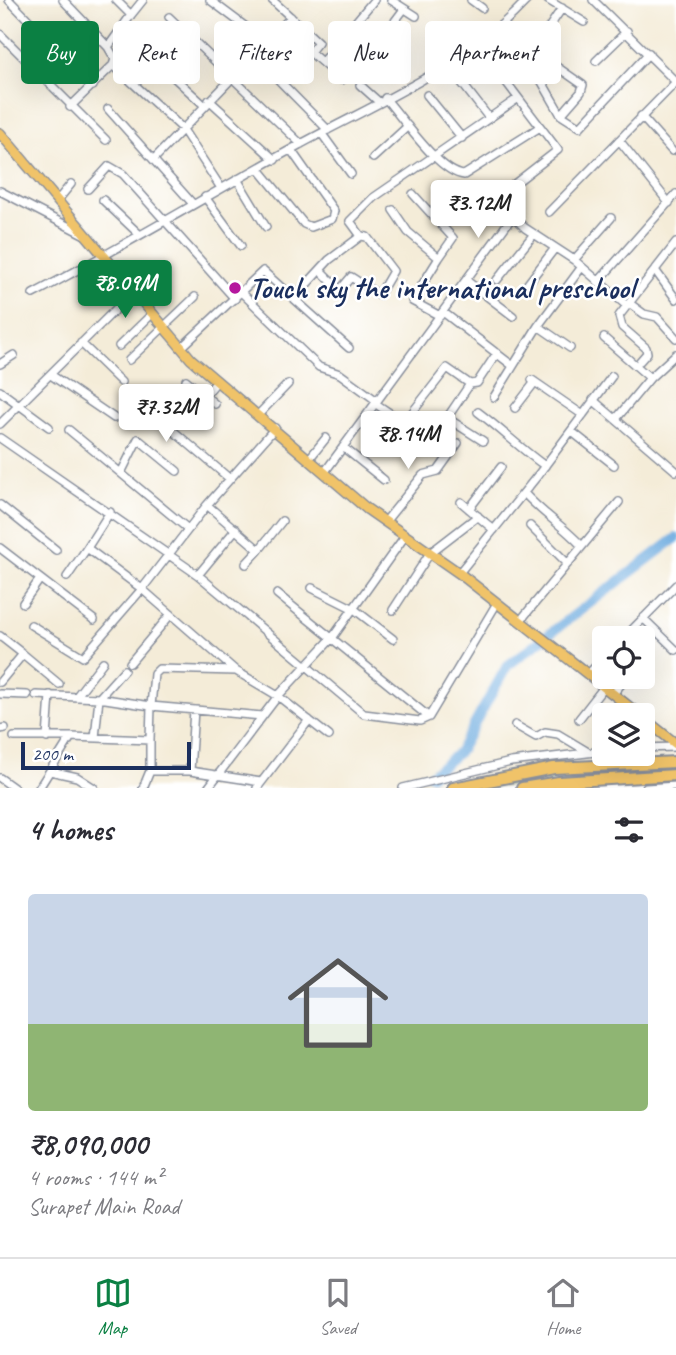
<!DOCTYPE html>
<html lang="en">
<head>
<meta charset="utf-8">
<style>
	body { margin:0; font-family:Caveat,sans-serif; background:#f2f2f3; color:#2b2b33; height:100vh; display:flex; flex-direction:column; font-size:26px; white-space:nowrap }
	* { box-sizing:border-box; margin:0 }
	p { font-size:23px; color:#7c7c81 }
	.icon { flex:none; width:38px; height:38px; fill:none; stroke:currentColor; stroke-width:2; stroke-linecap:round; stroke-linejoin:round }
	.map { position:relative; height:788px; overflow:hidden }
	.details { display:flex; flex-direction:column; background:#fff; flex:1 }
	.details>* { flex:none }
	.banner { position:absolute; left:21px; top:21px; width:635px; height:63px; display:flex; gap:14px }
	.controls { position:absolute; left:592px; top:626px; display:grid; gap:14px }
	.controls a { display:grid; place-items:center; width:63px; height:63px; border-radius:7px; background:#fff; box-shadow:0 7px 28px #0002; font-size:35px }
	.scale { position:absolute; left:21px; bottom:18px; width:170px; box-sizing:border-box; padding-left:7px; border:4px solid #1b2f5e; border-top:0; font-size:19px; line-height:24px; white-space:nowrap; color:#1b2f5e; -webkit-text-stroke:5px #fff; paint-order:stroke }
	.price { position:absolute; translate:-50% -60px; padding:0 16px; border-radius:7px; background:#fff; color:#222; font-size:23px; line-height:46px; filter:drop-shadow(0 2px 4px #0008) }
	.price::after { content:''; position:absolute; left:50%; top:42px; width:21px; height:16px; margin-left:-10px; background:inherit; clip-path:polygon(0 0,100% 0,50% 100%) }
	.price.selected { background:#0b8043; color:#fff }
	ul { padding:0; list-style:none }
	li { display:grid; align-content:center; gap:14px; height:371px; padding:0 28px }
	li+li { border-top:2px solid #e1e1e2 }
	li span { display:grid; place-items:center; height:217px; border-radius:7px; color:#555 }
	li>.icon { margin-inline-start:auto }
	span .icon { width:126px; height:126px; fill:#fffc; stroke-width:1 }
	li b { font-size:30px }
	h2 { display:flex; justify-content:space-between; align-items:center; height:84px; padding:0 28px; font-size:30px }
	.pill { padding:0 24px; border-radius:7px; background:#fff; box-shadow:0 7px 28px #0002; font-size:24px; line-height:63px }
	.pill.selected { background:#0b8043; color:#fff }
	.menu { display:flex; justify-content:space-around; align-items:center; height:98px; border-top:2px solid #e1e1e2; background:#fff; font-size:19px; color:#7c7c81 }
	.menu a { display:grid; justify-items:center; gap:4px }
	.menu .selected { color:#0b8043 }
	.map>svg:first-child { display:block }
	.green { fill:#b2c366; stroke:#667962; stroke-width:2 }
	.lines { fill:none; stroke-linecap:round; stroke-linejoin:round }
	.river { stroke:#6dabdf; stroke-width:10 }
	.minor-casing { stroke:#888e9b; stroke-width:10 }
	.major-casing { stroke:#888e9b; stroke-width:12 }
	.highway-casing { stroke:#888e9b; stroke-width:14 }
	.minor { stroke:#fff; stroke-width:7 }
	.major { stroke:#f0c369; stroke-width:9 }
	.highway { stroke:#f0c369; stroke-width:10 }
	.poi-dot { fill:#b5179e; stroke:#fff; stroke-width:2.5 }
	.labels { text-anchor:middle; stroke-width:5; stroke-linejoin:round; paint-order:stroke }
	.poi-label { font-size:30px; font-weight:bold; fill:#1b2f5e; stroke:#fff; text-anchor:start }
</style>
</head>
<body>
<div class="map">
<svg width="676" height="788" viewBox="0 0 676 788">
	<rect width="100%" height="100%" fill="#fff"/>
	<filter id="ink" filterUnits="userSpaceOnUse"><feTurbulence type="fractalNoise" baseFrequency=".0143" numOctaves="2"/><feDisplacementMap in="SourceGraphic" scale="14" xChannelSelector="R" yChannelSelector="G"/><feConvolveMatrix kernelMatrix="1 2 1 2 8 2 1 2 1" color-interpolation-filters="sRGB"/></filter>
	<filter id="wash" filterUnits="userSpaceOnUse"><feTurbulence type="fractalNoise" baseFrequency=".00686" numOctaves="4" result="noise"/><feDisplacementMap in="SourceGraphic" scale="28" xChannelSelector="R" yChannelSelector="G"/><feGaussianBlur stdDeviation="1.57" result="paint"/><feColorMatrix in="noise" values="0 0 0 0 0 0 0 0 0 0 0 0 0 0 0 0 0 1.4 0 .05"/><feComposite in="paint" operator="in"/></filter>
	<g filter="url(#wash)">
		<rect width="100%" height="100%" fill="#f4ecd8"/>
		<path class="green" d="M 676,764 L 676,772 C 603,770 533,788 460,788 L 550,772 Z"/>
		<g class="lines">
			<path class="river" d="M 431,775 L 459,752 L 507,666 L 676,538"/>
		</g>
	</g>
	<g filter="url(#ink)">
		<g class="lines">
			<g class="minor-casing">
				<path id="minor" d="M 9,0 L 93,86
					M 63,0 L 108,47 L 115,59 L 113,65 L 182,128 L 221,188
					M 116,0 L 131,15 L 143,0
					M 210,0 L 246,27 L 266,46
					M 272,0 L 318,42 L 310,52 L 342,80
					M 391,0 L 416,16
					M 471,0 L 482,8
					M 548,0 L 584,22
					M 593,0 L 676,82
					M 169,17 L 301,144
					M 505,25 L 519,45
					M 0,34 L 106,140
					M 544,35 L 562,8
					M 478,45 L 558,150 L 495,199 L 525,228 L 574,260 L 627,306
					M 108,47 L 131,15
					M 143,49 L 204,105
					M 256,57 L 328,130
					M 365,61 L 404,9
					M 530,61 L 561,115 L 580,127 L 649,53
					M 596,61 L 627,31
					M 322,62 L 374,0
					M 550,62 L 583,85 L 581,92 L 561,115
					M 448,65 L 489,118
					M 360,85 L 379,102
					M 427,95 L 462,138
					M 385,98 C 402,117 439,173 464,175 L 540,127
					M 209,100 L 275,160
					M 70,107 L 113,65
					M 108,109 L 193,204
					M 641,116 L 672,151
					M 322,134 L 351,174
					M 619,140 L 669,203
					M 155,158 L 291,17
					M 373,158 L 408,126
					M 258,168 L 304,224 L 311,227 L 332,219 L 334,211 L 291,150
					M 237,179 L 266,227
					M 88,189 L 109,166 L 123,174 L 235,299
					M 0,191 L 85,235
					M 413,194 L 453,238 L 439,258
					M 205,197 L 241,246
					M 103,200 L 140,235
					M 57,201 L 71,184
					M 393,210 L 408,232 L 439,258 L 412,301 L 440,316
					M 549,212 L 676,82
					M 574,260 L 611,218
					M 320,270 L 340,290 L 351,277 L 379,295 L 393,271 L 367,237 L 361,236 L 350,221 L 373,198 L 517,99
					M 655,270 L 676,299
					M 497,280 L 534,234
					M 467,281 L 513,316
					M 598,282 L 676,194
					M 526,286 L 555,248
					M 242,293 L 319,367 L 340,374 L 377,401
					M 33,294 C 123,247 210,194 299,145 C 378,102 465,67 527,0
					M 294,298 L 329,260 L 361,236
					M 629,303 L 644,314 L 657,317 L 676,338
					M 443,312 L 513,366
					M 538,326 L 570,348
					M 604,338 L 650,378
					M 81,343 L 121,382
					M 119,346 L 152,314
					M 181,348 L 263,271 L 349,348
					M 129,360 L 195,297
					M 640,361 L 647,353 L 646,348 L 622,327 L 619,316 L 676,243
					M 0,364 L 14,355
					M 51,375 L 114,418
					M 186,380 L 215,404
					M 532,380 L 583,415
					M 470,384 L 477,383 L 497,353
					M 0,391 L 49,427
					M 205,396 L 217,381
					M 494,397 L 538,326 L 581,268
					M 593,400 L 676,471
					M 376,404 L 421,434
					M 515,408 L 535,382
					M 478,412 C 502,430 521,449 545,466
					M 258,415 L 288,384
					M 616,419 L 650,378 L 676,354
					M 164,423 L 230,479
					M 404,423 L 447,368 L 470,384 L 447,418 L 483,441
					M 0,424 L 133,292
					M 361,424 L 401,453
					M 275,428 L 207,505 L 142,589 L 236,671 L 278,696 L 329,736
					M 69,430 L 188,529
					M 571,431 L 614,465
					M 0,438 L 198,575 L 364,714 L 420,721 L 429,717 L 497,603
					M 343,447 L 384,480
					M 309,459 L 326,438
					M 122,471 L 138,439 L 177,471
					M 324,473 L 513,216
					M 524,493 C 543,514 561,524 581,545
					M 461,502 L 494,530
					M 0,505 L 56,550
					M 207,505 L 259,550 L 246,564
					M 469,509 L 501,467
					M 385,522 L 423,475 L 438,471 L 458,443
					M 530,526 L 567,563
					M 0,548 L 94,620
					M 259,550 L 282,521
					M 459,573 L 538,475 L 612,376
					M 198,575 L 236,529
					M 67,577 L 87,548
					M 312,588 L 354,609 L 393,639
					M 277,594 L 429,717
					M 23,603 L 40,579
					M 393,610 L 430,553 L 478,516
					M 643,618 L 676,650
					M 520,621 L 619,502
					M 31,625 L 83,657 L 142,589 L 87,548 L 110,512
					M 0,636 L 23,654 L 0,682
					M 623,639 L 676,585
					M 23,654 L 59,684
					M 130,663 L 171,614
					M 236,671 L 159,669 L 154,674 L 151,706 L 262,716
					M 588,674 L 604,658
					M 0,694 L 27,695
					M 613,694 L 627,677
					M 36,695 L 99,698 L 151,706 L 150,740
					M 76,697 L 103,662
					M 579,719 L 604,687
					M 515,725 L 536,737 L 545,732 L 558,734 L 588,752
					M 0,729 L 5,728
					M 14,737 L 71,737
					M 47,738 L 50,695
					M 95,738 L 99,698 L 124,670
					M 642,748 L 676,747
					M 50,771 L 77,777 L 94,788
					M 150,771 L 190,771 L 261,782
					M 190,771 L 194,710
					M 0,778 L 14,788
					M 39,788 L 71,737 L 150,740 L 150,771 L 143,788
					M 208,788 L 278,696 L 333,637 L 405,536
					M 257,788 L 309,720
					M 403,788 L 511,762 L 604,751
					M 646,788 L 676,786"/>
			</g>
			<g class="major-casing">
				<path id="major" d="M 0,133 L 191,359 L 367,509 L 459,573 L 641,716
					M 642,717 L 676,744"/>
			</g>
			<g class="highway-casing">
				<path id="highway" d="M 453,788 L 554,768 L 676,762
					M 522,788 L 559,782 L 676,775"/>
			</g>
			<use href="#minor" class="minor"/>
			<use href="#major" class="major"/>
			<use href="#highway" class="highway"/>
		</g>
	</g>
	<circle class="poi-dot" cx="235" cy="288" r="7"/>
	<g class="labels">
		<g class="poi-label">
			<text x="249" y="298">Touch sky the international preschool</text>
		</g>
	</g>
</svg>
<div class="controls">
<a><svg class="icon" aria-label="locate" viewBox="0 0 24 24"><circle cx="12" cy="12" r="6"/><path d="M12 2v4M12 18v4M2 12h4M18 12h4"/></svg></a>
<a><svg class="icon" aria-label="layers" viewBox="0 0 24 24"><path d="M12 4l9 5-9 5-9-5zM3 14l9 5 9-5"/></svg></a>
</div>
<div class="scale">200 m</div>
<b class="price" style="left:478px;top:240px">₹3.12M</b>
<b class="price selected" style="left:125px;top:320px">₹8.09M</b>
<b class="price" style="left:166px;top:444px">₹7.32M</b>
<b class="price" style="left:408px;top:471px">₹8.14M</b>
<div class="banner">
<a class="pill selected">Buy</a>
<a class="pill">Rent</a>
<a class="pill">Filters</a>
<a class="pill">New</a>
<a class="pill">Apartment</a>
</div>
</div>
<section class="details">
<h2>4 homes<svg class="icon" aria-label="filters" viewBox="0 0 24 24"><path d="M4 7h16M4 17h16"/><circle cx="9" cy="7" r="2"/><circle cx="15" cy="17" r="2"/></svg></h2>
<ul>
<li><span style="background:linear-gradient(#c9d6e8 60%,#8fb573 0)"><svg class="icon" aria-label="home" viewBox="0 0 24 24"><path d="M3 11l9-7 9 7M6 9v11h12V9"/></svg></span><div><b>₹8,090,000</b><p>4 rooms · 144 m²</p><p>Surapet Main Road</p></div></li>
</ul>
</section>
<nav class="menu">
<a class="selected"><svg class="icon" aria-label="map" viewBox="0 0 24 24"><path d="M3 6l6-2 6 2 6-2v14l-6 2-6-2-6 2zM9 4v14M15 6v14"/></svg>Map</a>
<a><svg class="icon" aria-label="saved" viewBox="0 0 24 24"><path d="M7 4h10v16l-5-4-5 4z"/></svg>Saved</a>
<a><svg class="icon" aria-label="home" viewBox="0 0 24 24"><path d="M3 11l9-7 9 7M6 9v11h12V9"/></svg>Home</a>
</nav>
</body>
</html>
